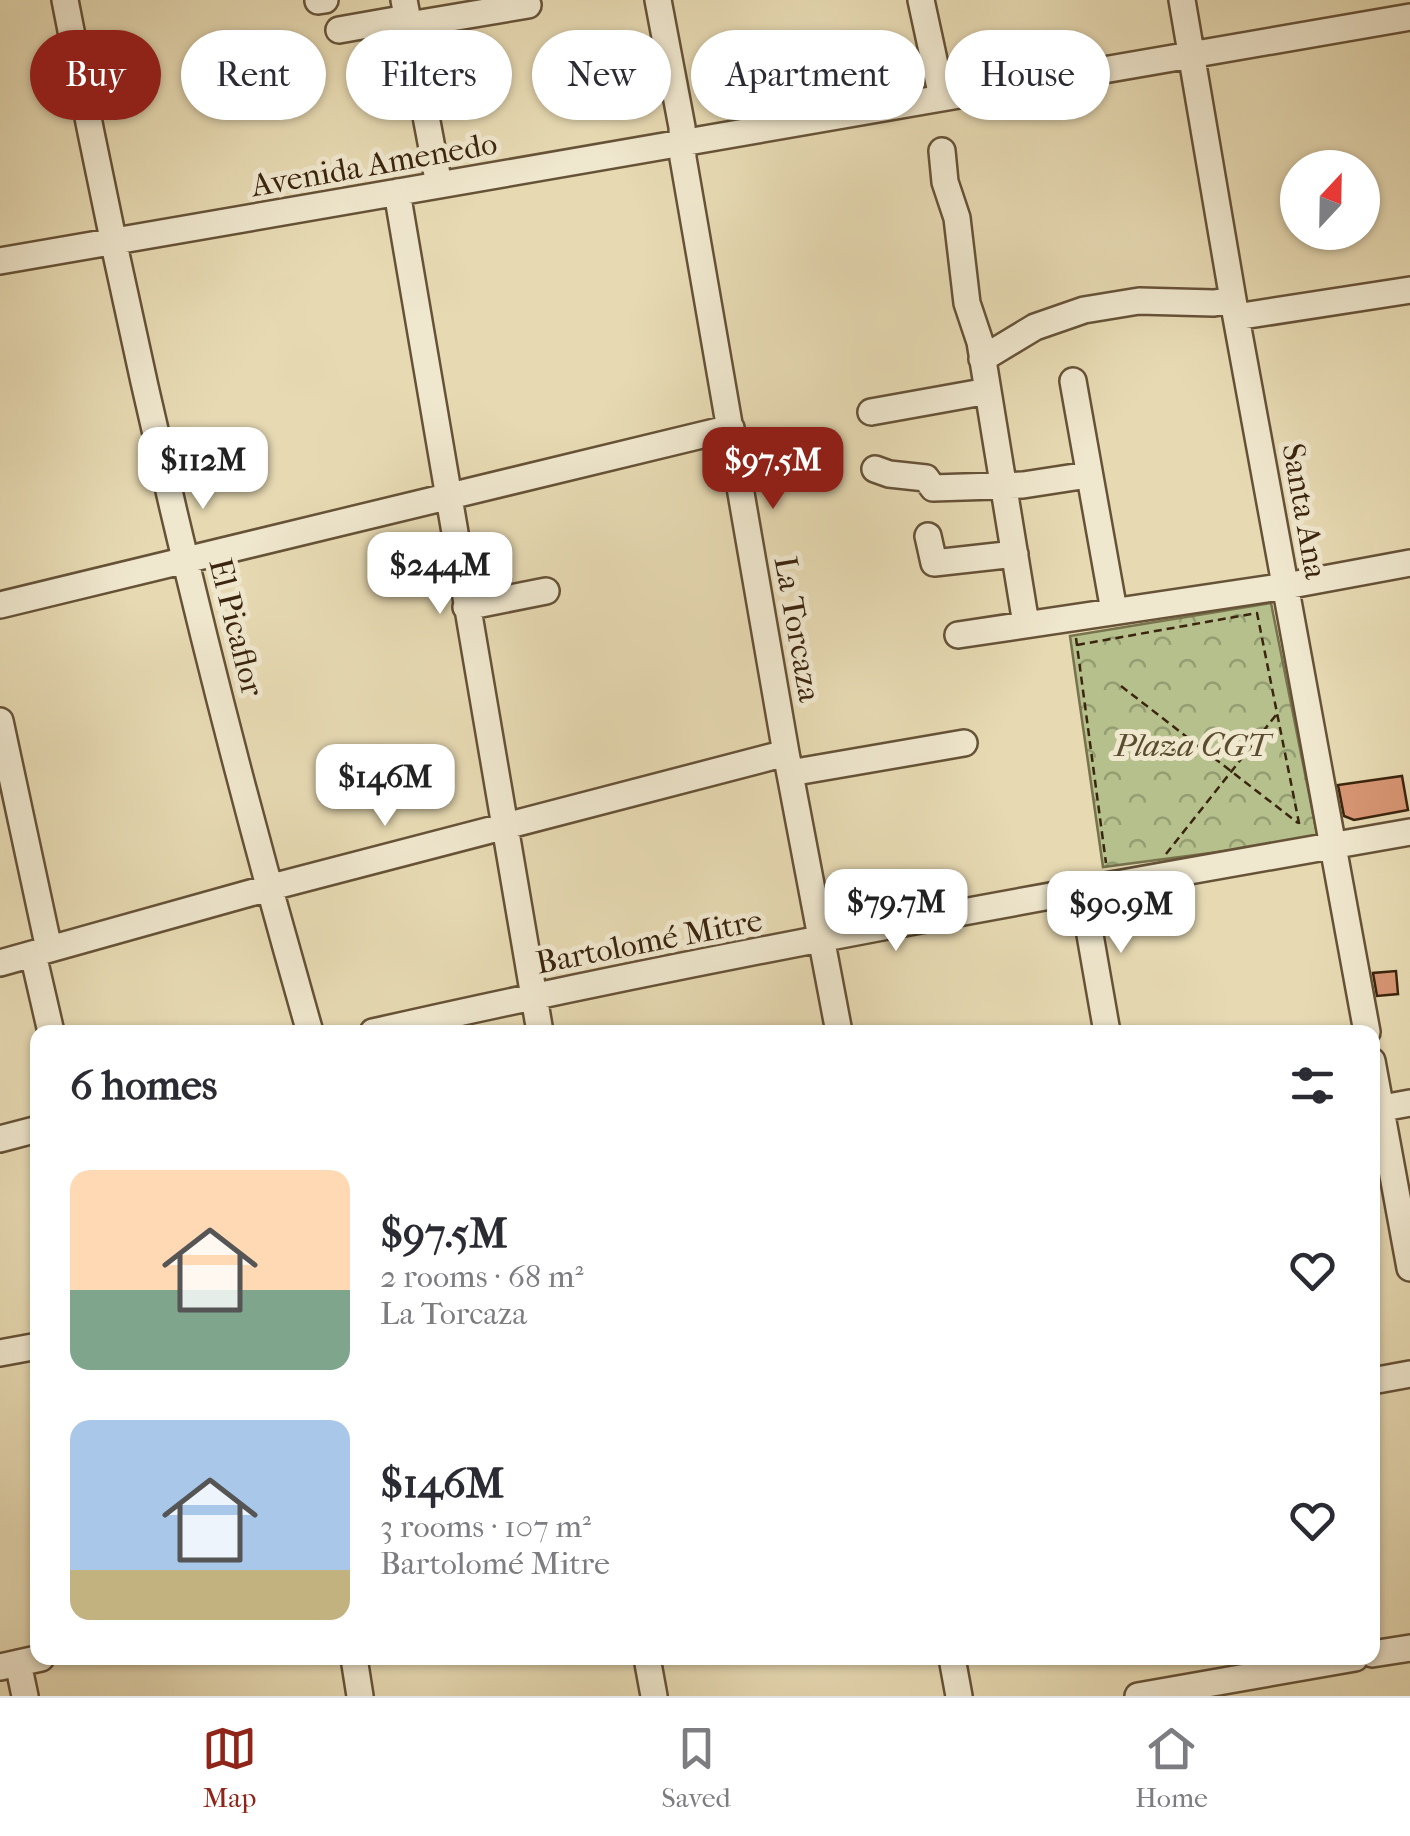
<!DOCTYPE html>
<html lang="en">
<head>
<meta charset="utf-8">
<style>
	body { margin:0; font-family:"IM FELL French Canon",serif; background:#f2f2f3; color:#2b2b33; height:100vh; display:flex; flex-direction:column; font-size:38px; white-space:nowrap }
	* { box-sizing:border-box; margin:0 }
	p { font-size:32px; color:#7c7c81 }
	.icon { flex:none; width:55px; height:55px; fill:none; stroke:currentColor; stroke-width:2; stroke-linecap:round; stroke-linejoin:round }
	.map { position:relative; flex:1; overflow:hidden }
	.drawer { position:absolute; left:30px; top:1025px; width:1350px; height:640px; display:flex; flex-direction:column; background:#fff; border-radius:20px; box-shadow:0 2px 8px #0004 }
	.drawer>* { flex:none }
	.top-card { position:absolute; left:30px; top:30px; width:1350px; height:90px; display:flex; gap:20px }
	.needle { width:65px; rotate:22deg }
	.fabs { position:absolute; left:1280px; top:150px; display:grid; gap:20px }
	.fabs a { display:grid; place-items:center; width:100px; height:100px; border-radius:50%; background:#fff; box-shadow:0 2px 8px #0004; font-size:50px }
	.price { position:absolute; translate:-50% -85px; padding:0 22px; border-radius:20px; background:#fff; color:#222; font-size:32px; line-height:65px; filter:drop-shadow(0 2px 5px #0008) }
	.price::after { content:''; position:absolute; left:50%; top:60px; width:30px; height:22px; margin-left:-15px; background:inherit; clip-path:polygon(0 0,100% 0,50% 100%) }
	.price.on { background:#8f2418; color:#fff }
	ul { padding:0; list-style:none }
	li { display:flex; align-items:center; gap:30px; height:250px; padding:0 40px }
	li span { display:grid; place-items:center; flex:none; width:280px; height:200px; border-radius:20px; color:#555 }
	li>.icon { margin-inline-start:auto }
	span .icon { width:120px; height:120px; fill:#fffc; stroke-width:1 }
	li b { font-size:42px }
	h2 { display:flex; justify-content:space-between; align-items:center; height:120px; padding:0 40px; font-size:42px }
	.tag { padding:0 35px; border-radius:45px; background:#fff; box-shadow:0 2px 8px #0004; font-size:35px; line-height:90px }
	.tag.on { background:#8f2418; color:#fff }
	.tabs { display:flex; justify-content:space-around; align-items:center; height:140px; border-top:2px solid #e1e1e2; background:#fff; font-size:28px; color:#7c7c81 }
	.tabs a { display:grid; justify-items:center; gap:5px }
	.tabs .on { color:#8f2418 }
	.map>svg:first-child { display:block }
	.park { fill:url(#park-crowns); stroke:#78724d; stroke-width:2.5 }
	.building { fill:#d89674; stroke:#3b250e; stroke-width:2.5 }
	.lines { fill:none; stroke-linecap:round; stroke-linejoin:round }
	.minor-casing { stroke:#665237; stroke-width:30 }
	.path { stroke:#3b250e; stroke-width:2.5; stroke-dasharray:8 5; stroke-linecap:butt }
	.minor { stroke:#efe7ce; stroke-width:25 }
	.labels { text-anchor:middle; stroke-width:10; stroke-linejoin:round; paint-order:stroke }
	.street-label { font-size:32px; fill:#3b250e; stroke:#efe7ce }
	.park-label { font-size:32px; font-style:italic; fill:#5a4c2e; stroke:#efe7ce }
</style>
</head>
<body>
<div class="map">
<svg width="1410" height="1696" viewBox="0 0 1410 1696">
	<defs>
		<pattern id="park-crowns" width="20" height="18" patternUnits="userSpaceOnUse" patternTransform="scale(2.5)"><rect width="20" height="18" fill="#b5c08c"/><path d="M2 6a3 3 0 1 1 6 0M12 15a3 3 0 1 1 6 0" fill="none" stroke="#949c71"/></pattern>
	</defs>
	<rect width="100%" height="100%" fill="#e7dab3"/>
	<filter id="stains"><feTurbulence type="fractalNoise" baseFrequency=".002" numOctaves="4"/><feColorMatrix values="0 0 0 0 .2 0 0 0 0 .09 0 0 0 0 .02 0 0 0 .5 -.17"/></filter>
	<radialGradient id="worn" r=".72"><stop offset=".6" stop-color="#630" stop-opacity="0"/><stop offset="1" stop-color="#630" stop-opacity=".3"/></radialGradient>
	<path class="park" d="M 1271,603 L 1318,839 L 1103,867 L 1070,636 Z"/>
	<path class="building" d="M 1402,776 L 1408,810 L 1354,820 L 1344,816 L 1338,785 Z
		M 1396,971 L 1398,994 L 1377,996 L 1373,973 Z"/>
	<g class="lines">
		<g class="minor-casing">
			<path id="minor" d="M 65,0 C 131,347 212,692 310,1032
				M 404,0 L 439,185
				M 658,0 L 682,127 L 683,158 L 786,753 L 839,1032
				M 921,0 L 942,97
				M 1182,0 L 1236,317 L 1367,1032
				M 318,1 L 325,0
				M 409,25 L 528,5
				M 339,30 L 407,18
				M 942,151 L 945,182 L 957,218 L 967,303 L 980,342 L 1026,624
				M 397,192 L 540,1032
				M 0,261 L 1410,17
				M 1236,317 L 1410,290
				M 982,359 L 1035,327 L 1084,310 L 1139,301 L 1214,303 L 1233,300
				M 1073,381 L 1114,611
				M 871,412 L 988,391
				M 875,469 L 889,474 L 926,478 L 933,488 L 1023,485 L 1088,475
				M 928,536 L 934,563 L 1015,554
				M 0,605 L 731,428
				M 466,607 L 546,591
				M 958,635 L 1286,586 L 1410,563
				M 0,721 L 49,949
				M 790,773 L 964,743
				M 1082,889 L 1107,1032
				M 33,954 L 51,1032
				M 0,963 L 268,888 L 786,753
				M 373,1032 C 716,954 1063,893 1410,832
				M 1372,1061 L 1410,1268
				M 1372,1110 L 1410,1103
				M 0,1139 L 38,1129
				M 0,1353 L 38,1346
				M 1372,1381 L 1410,1374
				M 1372,1654 L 1410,1648
				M 354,1658 L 360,1696
				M 647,1658 L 654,1696
				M 952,1658 L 959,1696
				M 18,1663 L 25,1696
				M 0,1667 L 41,1658
				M 1138,1696 L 1355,1658"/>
		</g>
		<path class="path" d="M 1076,638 L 1106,863
			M 1077,645 L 1257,613 L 1300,828
			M 1121,686 L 1298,823
			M 1166,854 L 1276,715"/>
		<use href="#minor" class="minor"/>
	</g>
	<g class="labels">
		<g class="street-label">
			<text transform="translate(374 164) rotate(-10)" y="11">Avenida Amenedo</text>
			<text transform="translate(1305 511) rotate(80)" y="11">Santa Ana</text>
			<text transform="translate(237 627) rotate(76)" y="11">El Picaflor</text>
			<text transform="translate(798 629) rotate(80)" y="11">La Torcaza</text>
			<text transform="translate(649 941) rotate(-11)" y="11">Bartolomé Mitre</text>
		</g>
		<g class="park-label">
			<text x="1192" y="756">Plaza CGT</text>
		</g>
	</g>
	<rect width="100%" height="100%" filter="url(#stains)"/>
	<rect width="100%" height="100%" fill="url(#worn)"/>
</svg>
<div class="fabs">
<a><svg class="needle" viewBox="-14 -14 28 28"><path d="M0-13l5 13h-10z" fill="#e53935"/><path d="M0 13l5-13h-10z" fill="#7c7c81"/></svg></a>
</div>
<b class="price" style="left:203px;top:512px">$112M</b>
<b class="price on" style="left:773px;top:512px">$97.5M</b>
<b class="price" style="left:440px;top:617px">$244M</b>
<b class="price" style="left:385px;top:829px">$146M</b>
<b class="price" style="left:896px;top:954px">$79.7M</b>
<b class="price" style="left:1121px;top:956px">$90.9M</b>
<div class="top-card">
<a class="tag on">Buy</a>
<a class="tag">Rent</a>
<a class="tag">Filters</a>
<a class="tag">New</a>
<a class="tag">Apartment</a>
<a class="tag">House</a>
</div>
<section class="drawer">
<h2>6 homes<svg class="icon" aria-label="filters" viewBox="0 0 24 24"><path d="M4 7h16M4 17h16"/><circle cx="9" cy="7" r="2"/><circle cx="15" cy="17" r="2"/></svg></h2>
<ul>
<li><span style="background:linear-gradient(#ffd9b3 60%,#7fa58c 0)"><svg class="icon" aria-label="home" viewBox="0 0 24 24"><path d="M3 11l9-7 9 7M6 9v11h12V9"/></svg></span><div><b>$97.5M</b><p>2 rooms · 68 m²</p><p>La Torcaza</p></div><svg class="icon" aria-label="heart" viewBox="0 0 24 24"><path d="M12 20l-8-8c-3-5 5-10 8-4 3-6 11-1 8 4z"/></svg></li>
<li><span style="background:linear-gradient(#a9c7e8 75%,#c2b280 0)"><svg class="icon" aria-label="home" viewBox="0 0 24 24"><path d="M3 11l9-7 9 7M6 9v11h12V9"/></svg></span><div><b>$146M</b><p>3 rooms · 107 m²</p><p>Bartolomé Mitre</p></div><svg class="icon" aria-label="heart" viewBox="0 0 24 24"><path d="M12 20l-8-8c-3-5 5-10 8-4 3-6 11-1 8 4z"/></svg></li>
</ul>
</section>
</div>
<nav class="tabs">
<a class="on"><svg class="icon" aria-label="map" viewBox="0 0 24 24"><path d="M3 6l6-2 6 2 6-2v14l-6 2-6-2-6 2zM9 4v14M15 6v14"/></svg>Map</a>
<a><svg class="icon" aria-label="saved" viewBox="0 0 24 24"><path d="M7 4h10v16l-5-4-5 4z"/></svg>Saved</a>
<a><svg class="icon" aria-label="home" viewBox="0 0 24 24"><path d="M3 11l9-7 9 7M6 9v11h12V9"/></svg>Home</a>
</nav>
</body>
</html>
